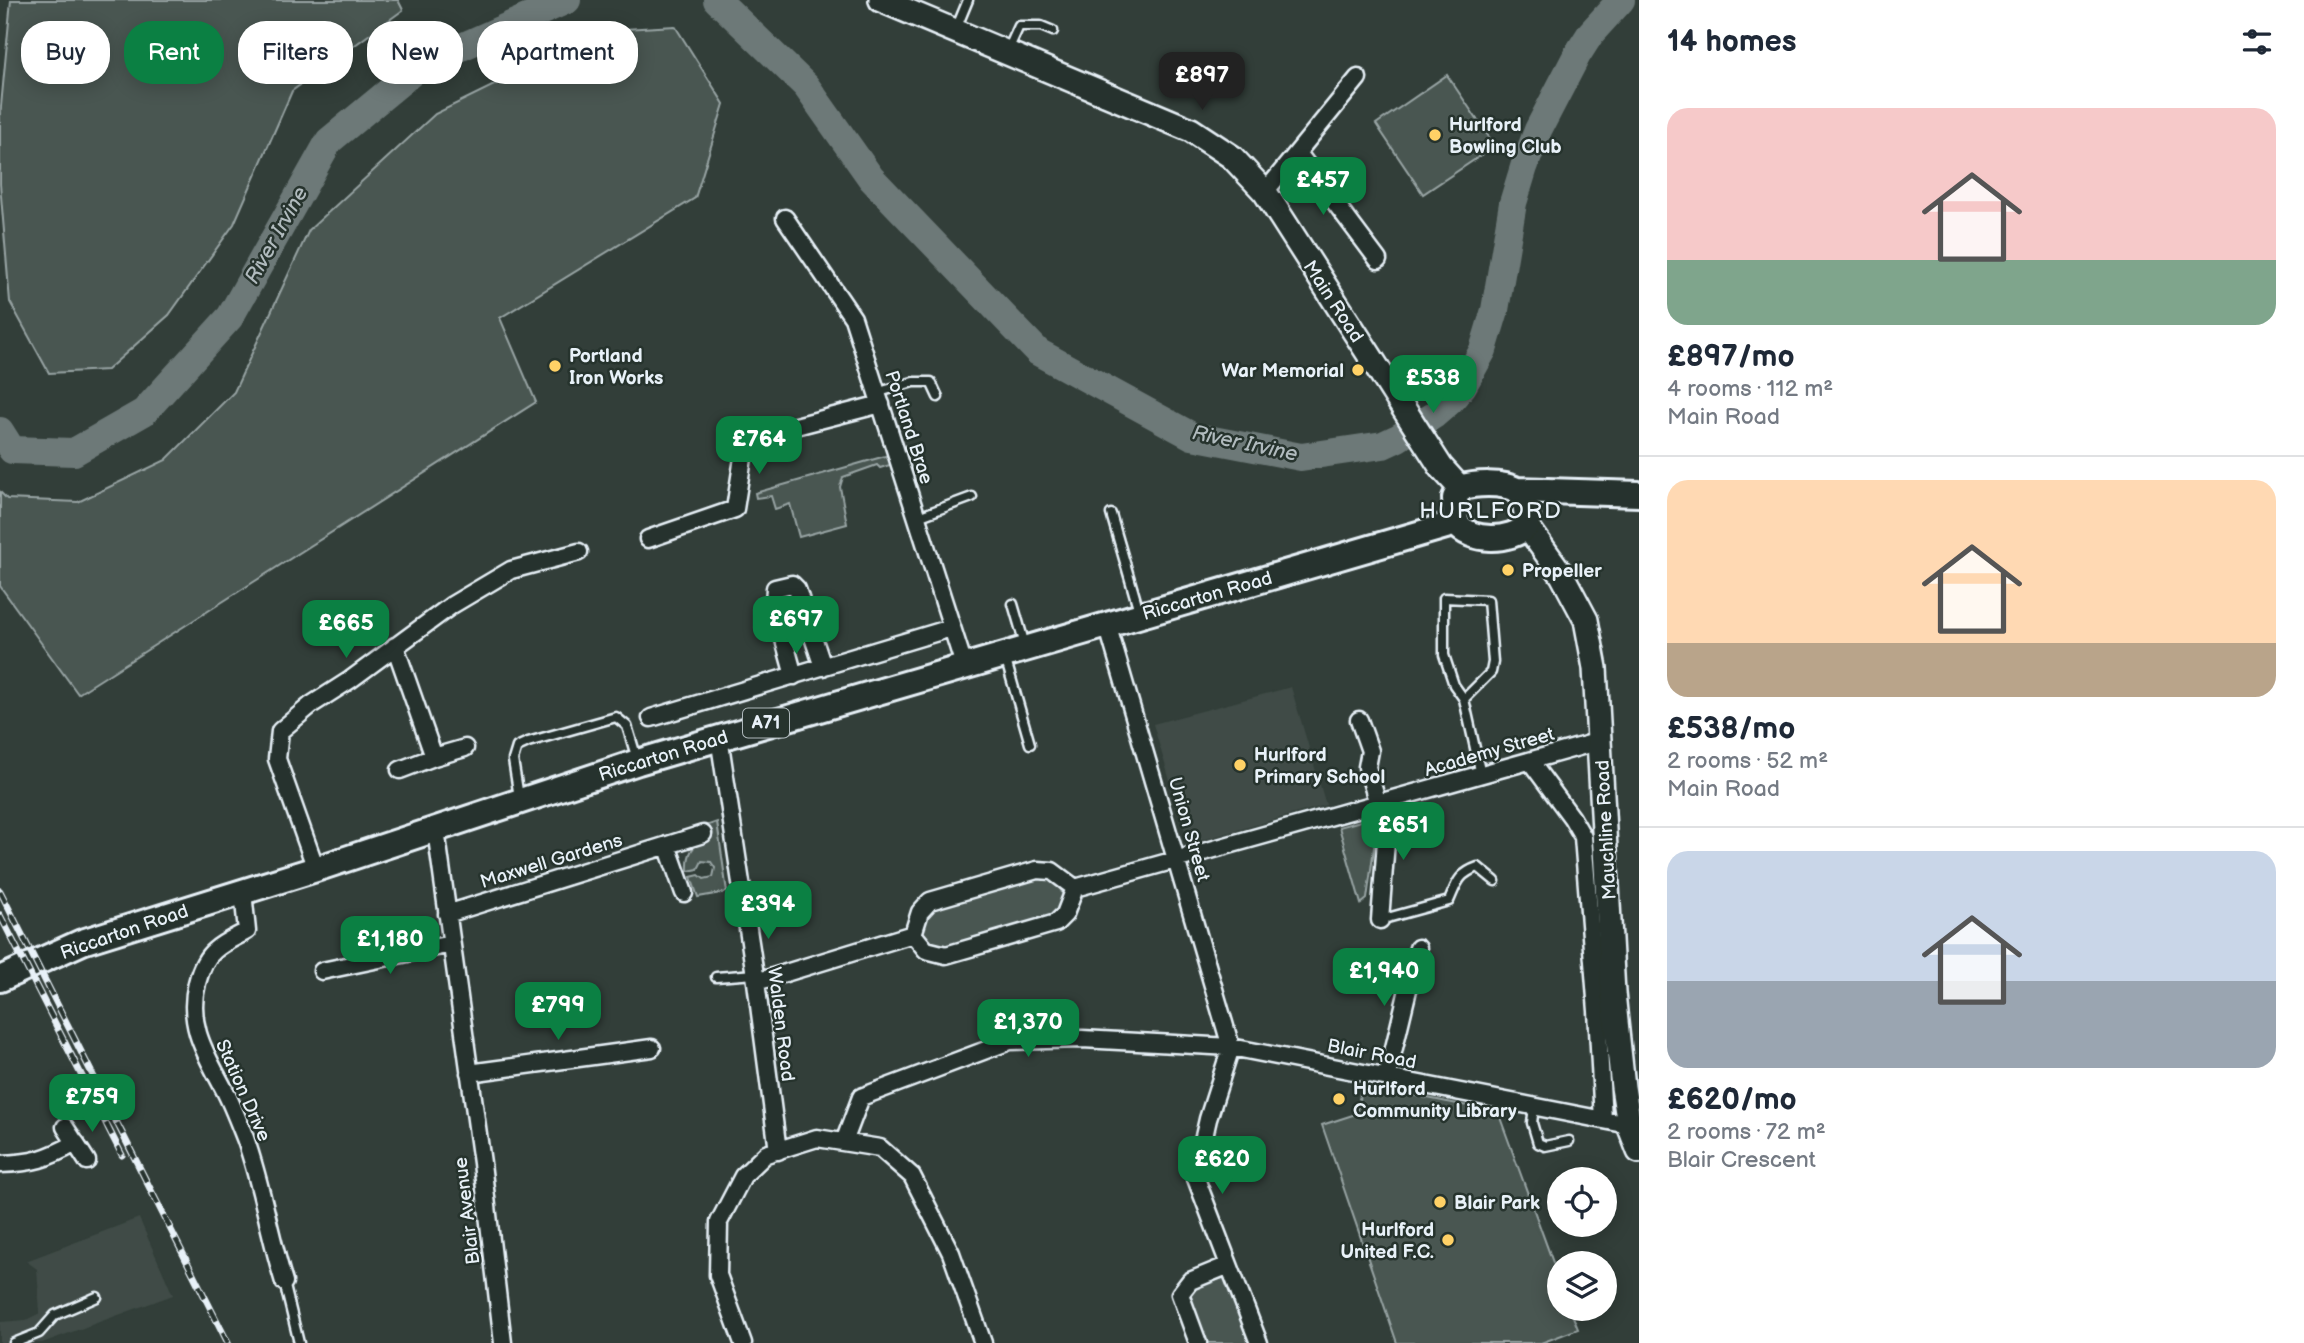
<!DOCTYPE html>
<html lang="en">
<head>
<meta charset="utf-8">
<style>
	body { margin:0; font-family:"Balsamiq Sans",sans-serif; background:#f6f6f7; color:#1f2937; height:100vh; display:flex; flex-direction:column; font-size:26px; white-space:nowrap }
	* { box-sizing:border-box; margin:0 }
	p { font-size:23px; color:#747a83 }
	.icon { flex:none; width:38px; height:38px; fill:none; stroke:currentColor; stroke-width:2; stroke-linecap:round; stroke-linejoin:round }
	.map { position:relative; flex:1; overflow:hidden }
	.side { display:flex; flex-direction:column; background:#fff; width:665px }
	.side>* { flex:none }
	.top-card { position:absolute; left:21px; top:21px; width:665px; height:63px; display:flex; gap:14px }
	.buttons { position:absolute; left:1547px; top:1167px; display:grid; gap:14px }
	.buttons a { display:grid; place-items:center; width:70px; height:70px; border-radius:50%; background:#fff; box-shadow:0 4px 18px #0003; font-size:35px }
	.price { position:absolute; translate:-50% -60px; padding:0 16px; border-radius:14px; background:#0b8043; color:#fff; font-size:23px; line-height:46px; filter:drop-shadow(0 2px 4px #0008) }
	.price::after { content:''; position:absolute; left:50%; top:42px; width:21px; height:16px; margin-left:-10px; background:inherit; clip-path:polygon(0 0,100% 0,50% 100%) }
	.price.current { background:#222; color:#fff }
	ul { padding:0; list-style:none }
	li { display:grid; align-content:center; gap:14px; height:371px; padding:0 28px }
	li+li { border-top:2px solid #e0e1e3 }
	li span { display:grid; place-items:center; height:217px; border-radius:21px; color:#555 }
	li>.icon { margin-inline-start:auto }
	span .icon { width:126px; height:126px; fill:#fffc; stroke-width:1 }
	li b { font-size:30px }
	h2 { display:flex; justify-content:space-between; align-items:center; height:84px; padding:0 28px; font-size:30px }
	.tag { padding:0 24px; border-radius:28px; background:#fff; box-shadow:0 4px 18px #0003; font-size:24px; line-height:63px }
	.tag.current { background:#0b8043; color:#fff }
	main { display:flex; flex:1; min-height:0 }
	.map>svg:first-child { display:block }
	.built { fill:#3f4b46 }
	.green { fill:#495651; stroke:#98a4a4; stroke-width:2 }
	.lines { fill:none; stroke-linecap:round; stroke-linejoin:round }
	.river { stroke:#6d7978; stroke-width:28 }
	.service-casing { stroke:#e8f1f8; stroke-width:13 }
	.minor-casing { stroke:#e8f1f8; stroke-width:21 }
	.secondary-casing { stroke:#e8f1f8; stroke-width:28 }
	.primary-casing { stroke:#e8f1f8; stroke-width:30 }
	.service { stroke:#26332d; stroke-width:8 }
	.minor { stroke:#26332d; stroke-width:16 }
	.secondary { stroke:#26332d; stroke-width:23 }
	.primary { stroke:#26332d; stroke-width:24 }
	.rail-casing { stroke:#e8f1f8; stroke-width:7 }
	.rail { stroke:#26332d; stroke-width:4.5; stroke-dasharray:13; stroke-linecap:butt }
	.poi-dot { fill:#ffd166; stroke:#26332d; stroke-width:2.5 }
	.labels { text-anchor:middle; stroke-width:5; stroke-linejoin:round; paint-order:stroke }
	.shield { fill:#26332d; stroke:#aeb8bb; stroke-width:2 }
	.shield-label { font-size:18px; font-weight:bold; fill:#e8f1f8 }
	.poi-label { font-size:19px; font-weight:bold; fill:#e8f1f8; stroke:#26332d; text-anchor:start }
	.street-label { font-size:19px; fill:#e8f1f8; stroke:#26332d }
	.water-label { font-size:21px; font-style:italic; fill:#b1bbbe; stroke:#26332d }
	.quarter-label { font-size:23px; letter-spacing:2px; fill:#e8f1f8; stroke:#26332d }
</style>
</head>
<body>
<main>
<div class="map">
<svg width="1639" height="1343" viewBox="0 0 1639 1343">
	<rect width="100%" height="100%" fill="#323e39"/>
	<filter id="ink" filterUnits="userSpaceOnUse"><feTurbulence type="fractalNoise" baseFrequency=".0143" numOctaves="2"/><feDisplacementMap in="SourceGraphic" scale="14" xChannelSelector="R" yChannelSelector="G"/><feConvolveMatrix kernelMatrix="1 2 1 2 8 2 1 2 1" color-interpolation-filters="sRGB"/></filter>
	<g filter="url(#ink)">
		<path class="built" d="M 1291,687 L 1326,805 L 1189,844 L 1153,724 Z
			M 139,1218 L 173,1295 L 42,1343 L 0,1343 L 0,1322 L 26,1320 L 40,1313 L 37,1269 L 26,1261 Z"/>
		<path class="green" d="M 11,0 L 398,0 L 403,10 L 292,91 L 234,224 L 169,315 L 107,370 L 49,373 L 10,302 L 0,184 L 0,117 Z
			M 675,26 L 724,104 L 695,198 L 500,318 L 536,402 L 78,694 L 0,586 L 0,492 L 7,499 L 78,502 L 166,460 L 234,392 L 309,230 L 435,114 L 607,30 Z
			M 1447,75 L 1495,146 L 1423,194 L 1376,124 Z
			M 889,455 L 893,464 L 880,468 L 877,465 L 843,477 L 840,487 L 847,524 L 799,537 L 790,504 L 775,509 L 771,496 L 756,498 L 755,493 Z
			M 1379,816 L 1383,831 L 1376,833 L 1367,899 L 1361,904 L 1339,827 Z
			M 717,822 L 727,892 L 698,897 L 691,877 L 699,875 L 704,879 L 713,877 L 715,868 L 711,862 L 702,861 L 698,869 L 688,871 C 687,854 692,844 708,839 L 706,826 Z
			M 1047,877 C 1066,889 1069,902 1053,919 L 950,949 C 925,945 913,928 933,908 L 1034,878 Z
			M 1362,1085 L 1498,1112 L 1559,1279 L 1559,1309 L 1570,1309 L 1578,1329 L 1541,1343 L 1397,1343 L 1322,1125 L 1356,1114 Z
			M 1223,1278 L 1230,1281 L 1252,1343 L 1206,1343 L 1191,1307 L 1191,1293 L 1201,1285 Z"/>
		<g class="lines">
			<path class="river" d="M 717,0 L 806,86 L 871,178 L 1038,352 L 1192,436 L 1301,457 L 1383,445 L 1398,438 L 1434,415 L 1449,402 L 1463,386 L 1483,350 L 1495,310 L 1513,203 L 1524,167 L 1538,130 L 1577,55 L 1591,33 L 1621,0
				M 0,431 L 12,450 L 74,452 L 144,412 L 230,317 L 329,141 L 421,65 L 567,0"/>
			<g class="service-casing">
				<path id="service" d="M 956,29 L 968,0
					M 1008,50 L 1019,26 L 1041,26 L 1053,31
					M 876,393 L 913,382 L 931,382 L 938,397
					M 1111,514 L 1139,611
					M 918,517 L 972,497
					M 1013,604 L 1025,645
					M 1005,657 L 1030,744
					M 1464,699 L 1491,672 L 1493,662 L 1488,600 L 1444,598 L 1444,655 L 1454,685 L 1464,699 L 1481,775
					M 519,797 L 513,760 L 517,747 L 528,742 L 616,717 L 627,726 L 637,759
					M 1380,920 L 1449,901 C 1457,883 1458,874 1478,867 L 1495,881
					M 716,977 L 755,974
					M 1534,1107 L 1532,1123 L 1538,1143 L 1545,1146 L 1569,1141
					M 284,1282 L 299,1343
					M 14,1343 L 39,1333 L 55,1315 L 97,1297"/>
			</g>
			<g class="minor-casing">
				<path id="minor" d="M 1298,153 L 1378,260
					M 1265,192 L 1358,78
					M 785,218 L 853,318 L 964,665
					M 648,539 L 735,509 L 745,445 L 788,428 L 881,404
					M 1107,624 L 1231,1047
					M 395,646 L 434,757
					M 794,676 L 774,603 L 775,588 L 792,584 L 797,589 L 823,667
					M 651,718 L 951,628
					M 1359,720 L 1370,751 L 1367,767 L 1378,804
					M 719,737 L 756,982 L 778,1151
					M 1530,761 L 1572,818 L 1583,837 L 1597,1011 L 1603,1120
					M 400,770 L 434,757 L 465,748
					M 436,830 L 482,1163 L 503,1343
					M 667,845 L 684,893
					M 316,869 L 277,759 L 280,731 L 311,705 L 350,680 L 452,605 L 511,570 L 579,552
					M 243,892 L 247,931 C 236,937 224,942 215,950 C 205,958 200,971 197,983 C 186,1026 207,1056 226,1093 C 233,1107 239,1123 245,1138 C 262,1185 269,1234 284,1282
					M 447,914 L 703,834
					M 1380,920 L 1389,802
					M 913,934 L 926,950 L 946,955 L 1056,923 L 1065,914 L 1075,888
					M 322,971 L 451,944
					M 756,982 L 913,934 L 920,912 L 930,901 L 1037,870 L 1052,871 L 1075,888 L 1600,741
					M 1231,1047 L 1208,1119 L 1195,1176 L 1259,1343
					M 469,1073 L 652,1048
					M 1387,1077 L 1418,948
					M 65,1127 L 87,1161
					M 844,1142 L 861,1097 L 1010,1041 L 1082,1039 L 1231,1047 L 1629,1125
					M 0,1164 C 34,1163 46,1159 76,1143
					M 743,1343 L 718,1275 L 719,1222 L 743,1176 L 766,1154 L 817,1138 L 880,1148 L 912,1176 L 951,1253 L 983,1343
					M 1198,1343 L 1180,1294 L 1190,1281 L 1229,1265"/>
			</g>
			<g class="secondary-casing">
				<path id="secondary" d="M 881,0 L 1191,130 L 1232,157 L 1265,192 L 1441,467 L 1460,488
					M 1527,526 L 1562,575 L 1586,620 L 1595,668 L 1613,993 L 1623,1087 L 1629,1125 L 1639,1151"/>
			</g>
			<g class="primary-casing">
				<path id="primary" d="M 1517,490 C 1526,501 1527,511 1527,526 C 1510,542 1471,543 1456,523 L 1455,498 L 1460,488 C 1476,483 1502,482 1517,490 L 1639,494
					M 0,979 L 82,942 L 316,869 L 638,762 L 1456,523"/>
			</g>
			<use href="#service" class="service"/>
			<use href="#minor" class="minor"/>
			<use href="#secondary" class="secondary"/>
			<use href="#primary" class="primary"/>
			<g class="rail-casing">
				<path id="rail" d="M 0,891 L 228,1343
					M 0,915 L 122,1155"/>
			</g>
			<use href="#rail" class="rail"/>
		</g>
	</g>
	<g class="poi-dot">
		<circle cx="1435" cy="135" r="7"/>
		<circle cx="555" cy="366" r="7"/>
		<circle cx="1358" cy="370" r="7"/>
		<circle cx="1508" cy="570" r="7"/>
		<circle cx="1240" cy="765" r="7"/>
		<circle cx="1339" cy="1099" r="7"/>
		<circle cx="1440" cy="1202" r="7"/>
		<circle cx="1448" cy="1240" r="7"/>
	</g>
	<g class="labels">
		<rect class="shield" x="743" y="708.5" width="46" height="29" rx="5"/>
		<g class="shield-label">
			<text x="766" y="729">A71</text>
		</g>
		<g class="poi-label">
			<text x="1449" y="131">Hurlford<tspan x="1449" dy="22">Bowling Club</tspan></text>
			<text x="569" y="362">Portland<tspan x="569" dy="22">Iron Works</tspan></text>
			<text x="1344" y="377" text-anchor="end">War Memorial</text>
			<text x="1522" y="577">Propeller</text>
			<text x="1254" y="761">Hurlford<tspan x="1254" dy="22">Primary School</tspan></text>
			<text x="1353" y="1095">Hurlford<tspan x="1353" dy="22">Community Library</tspan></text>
			<text x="1454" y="1209">Blair Park</text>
			<text x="1434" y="1236" text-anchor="end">Hurlford<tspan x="1434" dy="22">United F.C.</tspan></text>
		</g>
		<g class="street-label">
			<text transform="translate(1334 301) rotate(57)" y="7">Main Road</text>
			<text transform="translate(910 427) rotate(72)" y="7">Portland Brae</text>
			<text transform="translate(1207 595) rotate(-16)" y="7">Riccarton Road</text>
			<text transform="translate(1489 751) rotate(-16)" y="7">Academy Street</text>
			<text transform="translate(663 755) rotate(-17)" y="7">Riccarton Road</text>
			<text transform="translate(1190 829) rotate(74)" y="7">Union Street</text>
			<text transform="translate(1605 830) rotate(-93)" y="7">Mauchline Road</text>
			<text transform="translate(551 860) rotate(-17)" y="7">Maxwell Gardens</text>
			<text transform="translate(124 931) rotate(-19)" y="7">Riccarton Road</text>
			<text transform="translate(782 1024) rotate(83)" y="7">Walden Road</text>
			<text transform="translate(1372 1053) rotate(11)" y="7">Blair Road</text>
			<text transform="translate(244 1090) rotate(66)" y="7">Station Drive</text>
			<text transform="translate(466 1211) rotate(-97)" y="7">Blair Avenue</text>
		</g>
		<g class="water-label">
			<text transform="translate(276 235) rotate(-61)" y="7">River Irvine</text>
			<text transform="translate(1245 443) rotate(12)" y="7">River Irvine</text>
		</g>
		<g class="quarter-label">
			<text x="1491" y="518">HURLFORD</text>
		</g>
	</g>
</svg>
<div class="buttons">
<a><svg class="icon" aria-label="locate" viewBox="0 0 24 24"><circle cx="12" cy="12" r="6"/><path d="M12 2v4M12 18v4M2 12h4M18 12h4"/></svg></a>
<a><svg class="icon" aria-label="layers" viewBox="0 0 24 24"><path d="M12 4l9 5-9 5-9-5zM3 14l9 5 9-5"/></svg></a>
</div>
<b class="price current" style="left:1202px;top:112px">£897</b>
<b class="price" style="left:1323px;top:217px">£457</b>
<b class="price" style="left:1433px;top:415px">£538</b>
<b class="price" style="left:759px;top:476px">£764</b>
<b class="price" style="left:796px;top:656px">£697</b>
<b class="price" style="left:346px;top:660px">£665</b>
<b class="price" style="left:1403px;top:862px">£651</b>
<b class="price" style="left:768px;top:941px">£394</b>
<b class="price" style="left:390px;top:976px">£1,180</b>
<b class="price" style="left:1384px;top:1008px">£1,940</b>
<b class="price" style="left:558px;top:1042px">£799</b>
<b class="price" style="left:1028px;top:1059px">£1,370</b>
<b class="price" style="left:92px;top:1134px">£759</b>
<b class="price" style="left:1222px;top:1196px">£620</b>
<div class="top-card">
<a class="tag">Buy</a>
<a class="tag current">Rent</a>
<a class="tag">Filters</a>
<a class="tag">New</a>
<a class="tag">Apartment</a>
</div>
</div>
<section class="side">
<h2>14 homes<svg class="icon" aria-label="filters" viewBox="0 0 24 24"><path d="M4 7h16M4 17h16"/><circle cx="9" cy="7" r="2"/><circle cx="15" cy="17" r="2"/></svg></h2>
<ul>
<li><span style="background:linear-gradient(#f6c9c9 70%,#7fa58c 0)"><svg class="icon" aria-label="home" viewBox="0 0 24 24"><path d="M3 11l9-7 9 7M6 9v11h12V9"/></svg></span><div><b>£897/mo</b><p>4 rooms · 112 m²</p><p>Main Road</p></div></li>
<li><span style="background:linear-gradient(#ffd9b3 75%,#b9a48a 0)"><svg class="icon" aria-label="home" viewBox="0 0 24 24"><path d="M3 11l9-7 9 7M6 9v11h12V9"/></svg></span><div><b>£538/mo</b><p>2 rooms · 52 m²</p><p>Main Road</p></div></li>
<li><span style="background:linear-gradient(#c9d6e8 60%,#9aa5b1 0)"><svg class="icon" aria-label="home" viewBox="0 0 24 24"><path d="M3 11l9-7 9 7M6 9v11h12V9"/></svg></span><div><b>£620/mo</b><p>2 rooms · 72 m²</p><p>Blair Crescent</p></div></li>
</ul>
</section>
</main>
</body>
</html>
